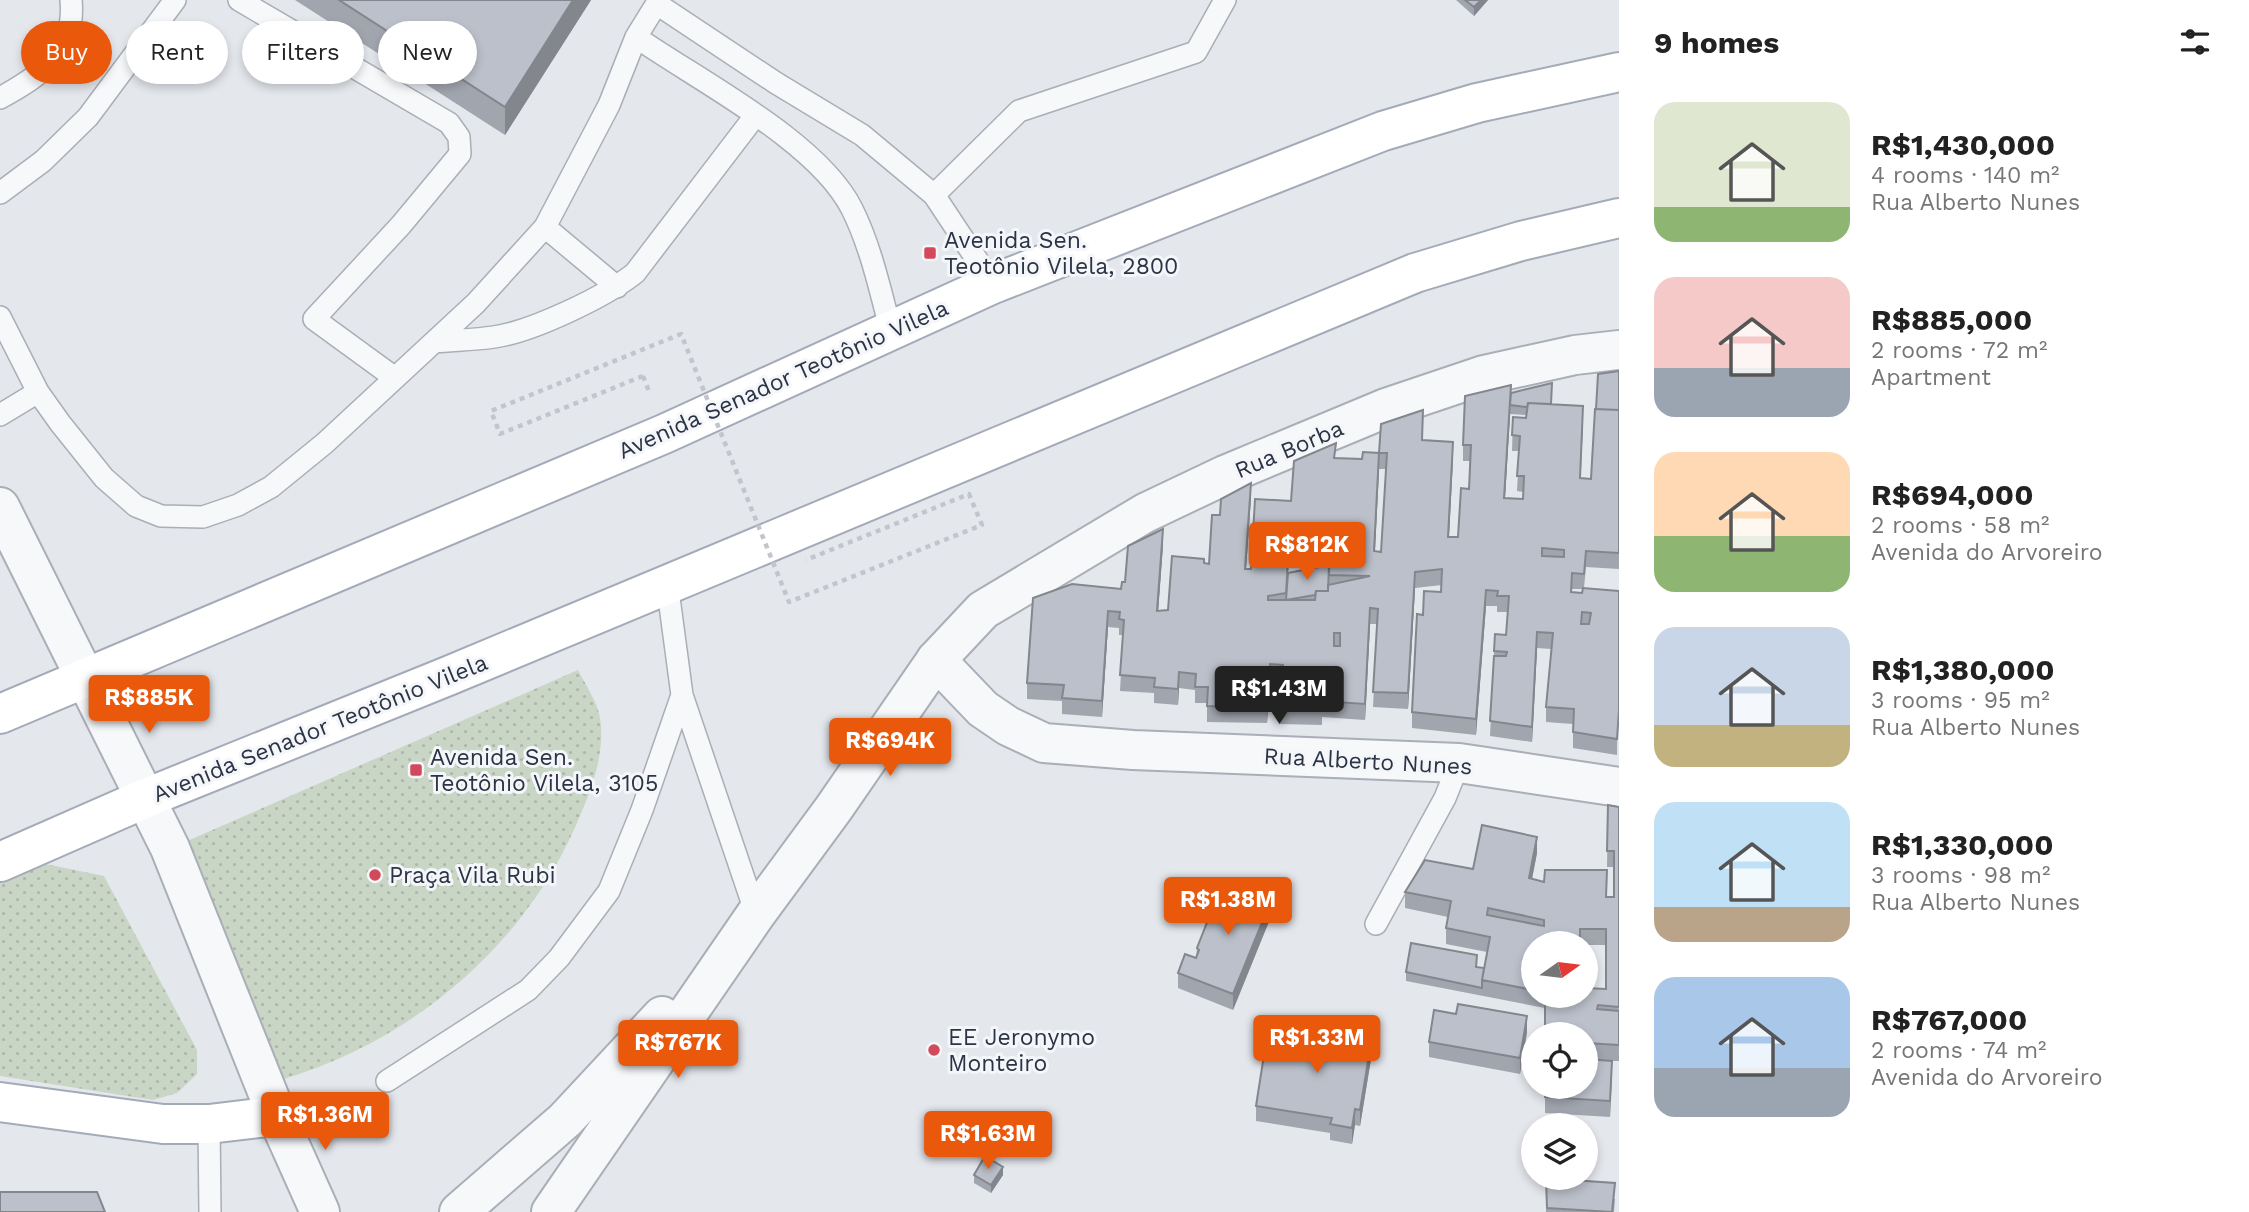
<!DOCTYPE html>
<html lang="en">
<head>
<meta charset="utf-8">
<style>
	body { margin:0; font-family:"Work Sans",sans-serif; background:#f2f2f2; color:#222; height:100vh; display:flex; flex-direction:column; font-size:26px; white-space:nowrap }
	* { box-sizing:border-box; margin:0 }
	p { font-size:23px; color:#767676 }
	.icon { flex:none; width:38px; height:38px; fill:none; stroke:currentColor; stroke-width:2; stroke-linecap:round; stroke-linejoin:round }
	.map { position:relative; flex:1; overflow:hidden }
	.details { display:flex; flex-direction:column; background:#fff; width:630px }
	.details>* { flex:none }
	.top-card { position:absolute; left:21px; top:21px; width:665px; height:63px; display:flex; gap:14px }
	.needle { width:46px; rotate:76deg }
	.controls { position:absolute; left:1521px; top:931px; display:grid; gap:14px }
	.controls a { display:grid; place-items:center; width:77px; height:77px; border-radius:50%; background:#fff; box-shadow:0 4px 10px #0003; font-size:35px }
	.price { position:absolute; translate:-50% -60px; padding:0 16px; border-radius:7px; background:#ea580c; color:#fff; font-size:23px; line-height:46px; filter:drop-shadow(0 2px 4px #0008) }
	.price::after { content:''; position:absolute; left:50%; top:42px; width:21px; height:16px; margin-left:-10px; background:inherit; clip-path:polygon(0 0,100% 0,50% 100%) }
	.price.active { background:#222; color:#fff }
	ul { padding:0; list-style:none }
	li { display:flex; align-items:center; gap:21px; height:175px; padding:0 35px }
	li span { display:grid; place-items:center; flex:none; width:196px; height:140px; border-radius:21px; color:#555 }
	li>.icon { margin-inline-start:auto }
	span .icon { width:84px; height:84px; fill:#fffc; stroke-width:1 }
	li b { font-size:30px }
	h2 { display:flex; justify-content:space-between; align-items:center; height:84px; padding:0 35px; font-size:30px }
	.pill { padding:0 24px; border-radius:32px; background:#fff; box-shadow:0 4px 10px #0003; font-size:24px; line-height:63px }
	.pill.active { background:#ea580c; color:#fff }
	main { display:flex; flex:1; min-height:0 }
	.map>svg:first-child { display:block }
	.grass { fill:url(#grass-dots) }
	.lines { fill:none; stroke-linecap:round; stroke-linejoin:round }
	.service-casing { stroke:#a9aeb7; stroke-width:24 }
	.minor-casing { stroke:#a9aeb7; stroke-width:42 }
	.tertiary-casing { stroke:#a9aeb7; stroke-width:42 }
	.primary-casing { stroke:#a3abb8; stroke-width:42 }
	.path { stroke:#c2c5cb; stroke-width:4.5; stroke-dasharray:5 5; stroke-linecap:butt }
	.service { stroke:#f7f8fa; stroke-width:21 }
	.minor { stroke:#f7f8fa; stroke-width:38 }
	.tertiary { stroke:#f7f8fa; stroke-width:38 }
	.primary { stroke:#fff; stroke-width:38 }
	.path-bridge { stroke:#c2c5cb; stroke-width:4.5; stroke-dasharray:5 5; stroke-linecap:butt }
	.wall { fill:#a1a5ae; fill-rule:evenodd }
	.shaded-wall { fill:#83868d }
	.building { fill:#bbc0ca; stroke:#83868d; stroke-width:2; fill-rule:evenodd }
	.poi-dot { fill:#d1495b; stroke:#f4f6f9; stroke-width:2.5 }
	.labels { text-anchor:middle; stroke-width:6; stroke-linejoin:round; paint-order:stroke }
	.poi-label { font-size:23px; fill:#2b3445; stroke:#f4f6f9; text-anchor:start }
	.street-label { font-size:23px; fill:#2b3445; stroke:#f4f6f9 }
</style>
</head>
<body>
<main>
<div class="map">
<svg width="1619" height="1212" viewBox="0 0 1619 1212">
	<defs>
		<pattern id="grass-dots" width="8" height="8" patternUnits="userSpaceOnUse" patternTransform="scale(1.75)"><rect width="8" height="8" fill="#c9d6c5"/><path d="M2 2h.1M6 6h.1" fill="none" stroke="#adb8ab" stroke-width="1.8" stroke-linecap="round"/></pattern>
	</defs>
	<rect width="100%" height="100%" fill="#e4e7ec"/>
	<path class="grass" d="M 578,670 C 585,684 598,703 600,718 C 605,749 594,783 582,811 C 531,940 417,1039 284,1079 L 185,842 Z
		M 36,862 L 104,876 L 197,1050 L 197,1074 L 177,1093 L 153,1100 L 0,1076 L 0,878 Z"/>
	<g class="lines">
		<g class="service-casing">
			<path id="service" d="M 239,0 L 449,123 L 459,137 L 460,154 L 401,225 L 314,319 L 395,378
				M 657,4 L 776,83 L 862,135 L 934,195 L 993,284
				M 636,37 C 699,81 818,141 852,209 C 871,247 880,290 891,331
				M 0,98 C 42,75 76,52 71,0
				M 0,193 L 43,161 L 88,117 L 175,0
				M 934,195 L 1019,111 L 1196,52 L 1225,0
				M 545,227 L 617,287
				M 0,317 L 38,392 L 60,423 L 104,478 L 136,506 L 161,516 L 203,517 L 238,505 L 271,487 L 325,443 L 476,303 L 545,227 L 609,105 L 636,37 L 659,0
				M 434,342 C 454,340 474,340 494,337 C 531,332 605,297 635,273 L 755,116
				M 0,415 L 38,392
				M 667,583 L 682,695 L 756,914
				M 1376,924 L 1445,798 L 1459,763
				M 387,1081 L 528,990 L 559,958 L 609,891 L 642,810 L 682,695
				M 209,1124 L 210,1212"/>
		</g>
		<g class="minor-casing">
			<path id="minor" d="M 0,507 L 170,848 L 277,1116 L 320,1212
				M 936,660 L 983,709 L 1008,726 L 1044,743 L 1133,750 L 1459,763 L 1619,787"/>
		</g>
		<g class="tertiary-casing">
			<path id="tertiary" d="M 459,1212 L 565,1120 L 662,1016
				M 551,1212 L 756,914 L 834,808 L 936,660 L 983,610 L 1145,513 L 1225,475 L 1386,408 L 1484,375 L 1575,355 L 1619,350"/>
		</g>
		<g class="primary-casing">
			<path id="primary" d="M 0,714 L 664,434 L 993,284 L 1383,131 L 1477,103 L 1619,72
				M 0,862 L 146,798 L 448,676 L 1415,273 L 1521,241 L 1619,218
				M 0,1102 L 163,1124 L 209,1124 L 277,1116"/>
		</g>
		<path class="path" d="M 643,376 L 650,394"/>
		<use href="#service" class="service"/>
		<use href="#minor" class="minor"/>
		<use href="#tertiary" class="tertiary"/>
		<use href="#primary" class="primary"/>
		<path class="path-bridge" d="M 643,376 L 500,434 L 491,411 L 681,334 L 789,602 L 982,525 L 969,494 L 806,560"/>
	</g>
	<path class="wall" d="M 295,0 L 591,0 L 505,135 Z
		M 1456,0 L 1488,0 L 1474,16 Z
		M 1619,371 L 1619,569 L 1586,567 L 1584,588 L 1619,591 L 1617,755 L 1573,748 L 1573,724 L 1546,722 L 1546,707 L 1551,649 L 1537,648 L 1532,742 L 1490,736 L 1495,634 L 1506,635 L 1508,612 L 1497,612 L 1497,606 L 1486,606 L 1476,735 L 1412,728 L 1412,712 L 1423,615 L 1441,592 L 1442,585 L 1415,588 L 1408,709 L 1373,707 L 1377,624 L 1370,624 L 1365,720 L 1322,717 L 1322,725 L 1280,724 L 1282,681 L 1270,680 L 1267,723 L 1207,722 L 1207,703 L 1195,703 L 1195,690 L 1179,688 L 1178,705 L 1154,703 L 1154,693 L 1120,691 L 1123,635 L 1119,635 L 1119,628 L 1108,627 L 1102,717 L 1062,714 L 1062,701 L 1027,699 L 1027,683 L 1121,589 L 1125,582 L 1163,545 L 1158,611 L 1168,610 L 1204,563 L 1209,564 L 1220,515 L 1251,498 L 1246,569 L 1251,569 L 1291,501 L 1336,458 L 1379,469 L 1375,551 L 1381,552 L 1386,469 L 1379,469 L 1379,453 L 1423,426 L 1423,440 L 1453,458 L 1449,537 L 1458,537 L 1469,489 L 1470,461 L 1463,461 L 1463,445 L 1511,393 L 1551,404 L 1583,422 L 1580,478 L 1591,479 ZM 1510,414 L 1527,415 L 1526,418 L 1513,417 L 1512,451 L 1519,451 L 1517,491 L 1523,492 L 1523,499 L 1505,498 ZM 1289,560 L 1329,563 L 1329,565 L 1288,572 ZM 1572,589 L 1583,589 L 1582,593 L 1572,593 Z
		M 1608,805 L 1619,807 L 1619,1061 L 1612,1061 L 1610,1117 L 1545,1113 L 1545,1087 L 1586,1087 L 1586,1034 L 1545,1008 L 1406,981 L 1406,972 L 1476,967 L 1484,968 L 1487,952 L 1446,944 L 1446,928 L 1448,917 L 1405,908 L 1405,892 L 1473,869 L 1537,853 L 1532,879 L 1607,897 L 1614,897 L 1614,867 L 1607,867 ZM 1533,943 L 1586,943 L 1586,945 L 1606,945 L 1606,989 L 1586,996 L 1533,996 Z
		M 1272,914 L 1233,1010 L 1178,988 L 1178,973 L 1196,958 L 1197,948 Z
		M 1527,1032 L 1520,1074 L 1429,1057 L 1429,1042 Z
		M 1533,1050 L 1533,1076 L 1527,1075 L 1527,1067 Z
		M 1372,1053 L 1360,1126 L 1355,1125 L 1352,1144 L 1330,1140 L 1330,1133 L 1256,1121 L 1256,1106 L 1282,1058 Z
		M 974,1175 L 1003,1175 L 991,1193 L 974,1183 Z
		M 1546,1178 L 1573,1178 L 1573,1180 L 1615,1199 L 1614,1212 L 1546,1212 Z"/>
	<path class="shaded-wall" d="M 573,0 L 591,0 L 505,135 L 505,107 Z
		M 1481,0 L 1488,0 L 1474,16 L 1474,7 Z
		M 1510,405 L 1510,414 L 1504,514 L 1504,498 Z
		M 1583,406 L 1583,422 L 1580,494 L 1580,478 Z
		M 1453,442 L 1453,458 L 1448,553 L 1448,537 Z
		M 1379,453 L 1379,469 L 1374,567 L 1374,551 Z
		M 1251,483 L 1251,498 L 1245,584 L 1245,569 Z
		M 1163,529 L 1163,545 L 1157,627 L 1157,611 Z
		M 1415,572 L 1415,588 L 1408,709 L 1408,693 Z
		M 1486,590 L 1486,606 L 1476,735 L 1476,719 Z
		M 1370,608 L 1370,624 L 1365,720 L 1365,704 Z
		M 1108,611 L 1108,627 L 1102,717 L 1102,701 Z
		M 1537,632 L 1537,648 L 1532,742 L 1532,727 Z
		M 1270,664 L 1270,680 L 1267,723 L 1267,708 Z
		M 1179,672 L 1179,688 L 1178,705 L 1178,689 Z
		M 1537,837 L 1537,853 L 1529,894 L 1529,878 Z
		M 1272,898 L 1272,914 L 1233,1010 L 1233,994 Z
		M 1527,1016 L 1527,1032 L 1520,1074 L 1520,1058 Z
		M 1372,1037 L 1372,1053 L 1360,1126 L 1360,1110 Z
		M 1612,1061 L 1612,1076 L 1610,1117 L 1610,1101 Z
		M 1355,1109 L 1355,1125 L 1352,1144 L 1352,1128 Z
		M 1003,1167 L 1003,1175 L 991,1193 L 991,1185 Z"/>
	<path class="building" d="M 339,0 L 573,0 L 505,107 Z
		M 1465,0 L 1481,0 L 1474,7 Z
		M 1619,371 L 1619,410 L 1596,409 L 1598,374 Z
		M 1552,383 L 1551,404 L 1528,403 L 1527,407 L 1510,405 L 1511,393 Z
		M 1511,385 L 1504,498 L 1523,499 L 1524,476 L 1517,476 L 1520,436 L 1512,435 L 1513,417 L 1526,418 L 1528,403 L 1583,406 L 1580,478 L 1591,479 L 1595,409 L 1619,410 L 1619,553 L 1586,551 L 1584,574 L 1572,573 L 1571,592 L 1582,593 L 1583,588 L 1619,591 L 1619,710 L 1617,739 L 1573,732 L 1574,709 L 1546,707 L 1553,633 L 1537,632 L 1532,727 L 1490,721 L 1494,656 L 1506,656 L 1507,652 L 1494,651 L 1495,634 L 1506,635 L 1509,596 L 1497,596 L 1498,591 L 1486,590 L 1476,719 L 1412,712 L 1417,614 L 1423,615 L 1424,591 L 1441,592 L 1442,569 L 1415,572 L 1408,693 L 1373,692 L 1378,609 L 1370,608 L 1365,704 L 1322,701 L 1322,709 L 1280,708 L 1283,665 L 1270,664 L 1267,708 L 1207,706 L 1208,687 L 1195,687 L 1196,674 L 1179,672 L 1178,689 L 1154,687 L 1155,678 L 1120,675 L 1124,620 L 1119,619 L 1120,612 L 1108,611 L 1102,701 L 1062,698 L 1064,685 L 1027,683 L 1033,598 L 1072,584 L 1121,589 L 1122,582 L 1125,582 L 1128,546 L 1163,529 L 1157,611 L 1168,610 L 1172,556 L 1204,559 L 1204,563 L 1209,564 L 1212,515 L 1220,515 L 1221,499 L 1251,483 L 1245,569 L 1251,569 L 1255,499 L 1291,501 L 1294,461 L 1336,443 L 1334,458 L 1362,459 L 1363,452 L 1379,453 L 1374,551 L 1381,552 L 1387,453 L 1379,453 L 1381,424 L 1423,410 L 1422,440 L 1453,442 L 1448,537 L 1458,537 L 1461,488 L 1469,489 L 1471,445 L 1463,445 L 1465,396 ZM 1289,544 L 1330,547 L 1329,575 L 1370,576 L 1328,585 L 1328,591 L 1316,591 L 1315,600 L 1268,600 L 1268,596 L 1286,593 ZM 1542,548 L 1564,550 L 1564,557 L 1542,556 ZM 1582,612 L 1591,613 L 1589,624 L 1581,624 ZM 1334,633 L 1340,633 L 1340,646 L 1334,646 Z
		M 1329,565 L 1328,591 L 1316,591 L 1315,595 L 1286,600 L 1288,573 Z
		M 1608,805 L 1619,807 L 1619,1007 L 1598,1005 L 1597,1009 L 1619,1011 L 1619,1045 L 1586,1043 L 1586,1034 L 1545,1034 L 1545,996 L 1586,996 L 1586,988 L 1606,989 L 1606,929 L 1580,929 L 1580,943 L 1533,943 L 1533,990 L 1482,980 L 1490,937 L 1446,928 L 1451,901 L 1405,892 L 1425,860 L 1473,869 L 1482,825 L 1537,837 L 1529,878 L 1544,882 L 1545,870 L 1607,870 L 1606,897 L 1614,897 L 1614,851 L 1607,851 ZM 1488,908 L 1544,920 L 1544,926 L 1487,915 Z
		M 1224,879 L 1272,898 L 1233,994 L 1178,973 L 1185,954 L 1196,958 L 1199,950 L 1197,948 Z
		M 1411,943 L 1477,955 L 1476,967 L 1484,968 L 1482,980 L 1482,988 L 1406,972 Z
		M 1458,1004 L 1527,1016 L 1520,1058 L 1429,1042 L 1434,1010 L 1456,1014 Z
		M 1287,1026 L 1372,1037 L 1360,1110 L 1355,1109 L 1352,1128 L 1330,1124 L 1332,1118 L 1256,1106 L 1264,1055 L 1282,1058 Z
		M 1531,1050 L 1533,1050 L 1533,1068 L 1527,1067 Z
		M 1586,1059 L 1612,1061 L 1610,1101 L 1545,1097 L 1545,1087 L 1586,1087 Z
		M 985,1156 L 1003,1167 L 991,1185 L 974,1175 Z
		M 1546,1178 L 1572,1178 L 1572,1180 L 1615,1183 L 1612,1212 L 1547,1208 Z
		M 0,1192 L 97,1192 L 105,1212 L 0,1212 Z"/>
	<g class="poi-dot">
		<rect x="923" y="246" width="14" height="14" rx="3.5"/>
		<rect x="409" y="763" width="14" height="14" rx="3.5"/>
		<circle cx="375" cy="875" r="7"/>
		<circle cx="934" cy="1050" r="7"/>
	</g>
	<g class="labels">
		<g class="poi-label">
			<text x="944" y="248">Avenida Sen.<tspan x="944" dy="26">Teotônio Vilela, 2800</tspan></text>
			<text x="430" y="765">Avenida Sen.<tspan x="430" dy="26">Teotônio Vilela, 3105</tspan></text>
			<text x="389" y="883">Praça Vila Rubi</text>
			<text x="948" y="1045">EE Jeronymo<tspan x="948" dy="26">Monteiro</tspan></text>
		</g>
		<g class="street-label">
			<text transform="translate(783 379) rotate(-24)" y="8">Avenida Senador Teotônio Vilela</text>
			<text transform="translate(1289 449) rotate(-23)" y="8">Rua Borba</text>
			<text transform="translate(320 728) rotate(-22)" y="8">Avenida Senador Teotônio Vilela</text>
			<text transform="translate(1368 761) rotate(3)" y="8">Rua Alberto Nunes</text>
		</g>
	</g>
</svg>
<div class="controls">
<a><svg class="needle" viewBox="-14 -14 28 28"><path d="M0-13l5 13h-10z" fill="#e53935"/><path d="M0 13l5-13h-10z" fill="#767676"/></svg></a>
<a><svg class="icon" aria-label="locate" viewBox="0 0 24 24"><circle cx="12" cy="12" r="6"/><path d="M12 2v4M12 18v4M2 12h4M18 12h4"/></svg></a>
<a><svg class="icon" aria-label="layers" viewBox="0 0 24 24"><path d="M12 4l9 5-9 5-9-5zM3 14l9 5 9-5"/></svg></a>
</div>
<b class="price" style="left:1307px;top:582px">R$812K</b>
<b class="price active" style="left:1279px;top:726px">R$1.43M</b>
<b class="price" style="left:149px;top:735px">R$885K</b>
<b class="price" style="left:890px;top:778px">R$694K</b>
<b class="price" style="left:1228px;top:937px">R$1.38M</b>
<b class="price" style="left:1317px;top:1075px">R$1.33M</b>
<b class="price" style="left:678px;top:1080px">R$767K</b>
<b class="price" style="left:325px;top:1152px">R$1.36M</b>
<b class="price" style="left:988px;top:1171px">R$1.63M</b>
<div class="top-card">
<a class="pill active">Buy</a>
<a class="pill">Rent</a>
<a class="pill">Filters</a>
<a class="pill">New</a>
</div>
</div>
<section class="details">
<h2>9 homes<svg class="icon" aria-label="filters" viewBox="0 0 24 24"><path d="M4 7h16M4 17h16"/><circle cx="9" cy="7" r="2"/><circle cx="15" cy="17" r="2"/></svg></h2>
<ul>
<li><span style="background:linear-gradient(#dfe7d0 75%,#8fb573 0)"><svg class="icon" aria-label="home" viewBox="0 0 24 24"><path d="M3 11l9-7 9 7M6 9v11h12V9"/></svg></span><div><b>R$1,430,000</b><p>4 rooms · 140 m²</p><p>Rua Alberto Nunes</p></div></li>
<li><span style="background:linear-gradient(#f6c9c9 65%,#9aa5b1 0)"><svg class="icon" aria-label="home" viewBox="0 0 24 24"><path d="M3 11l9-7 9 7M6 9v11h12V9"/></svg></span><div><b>R$885,000</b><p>2 rooms · 72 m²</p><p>Apartment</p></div></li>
<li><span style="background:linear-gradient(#ffd9b3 60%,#8fb573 0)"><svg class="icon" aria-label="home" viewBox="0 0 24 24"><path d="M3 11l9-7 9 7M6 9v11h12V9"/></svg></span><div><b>R$694,000</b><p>2 rooms · 58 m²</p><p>Avenida do Arvoreiro</p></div></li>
<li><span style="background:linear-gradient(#c9d6e8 70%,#c2b280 0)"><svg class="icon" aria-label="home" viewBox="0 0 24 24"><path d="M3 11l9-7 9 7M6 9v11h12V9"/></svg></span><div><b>R$1,380,000</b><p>3 rooms · 95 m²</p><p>Rua Alberto Nunes</p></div></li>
<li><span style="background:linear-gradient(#bfe0f5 75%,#b9a48a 0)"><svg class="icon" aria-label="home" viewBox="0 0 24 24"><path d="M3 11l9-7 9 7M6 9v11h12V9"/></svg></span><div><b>R$1,330,000</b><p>3 rooms · 98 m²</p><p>Rua Alberto Nunes</p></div></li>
<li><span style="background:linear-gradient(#a9c7e8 65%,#9aa5b1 0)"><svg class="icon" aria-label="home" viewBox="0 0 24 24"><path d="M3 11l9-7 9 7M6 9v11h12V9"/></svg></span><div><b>R$767,000</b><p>2 rooms · 74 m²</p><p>Avenida do Arvoreiro</p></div></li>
</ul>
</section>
</main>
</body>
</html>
